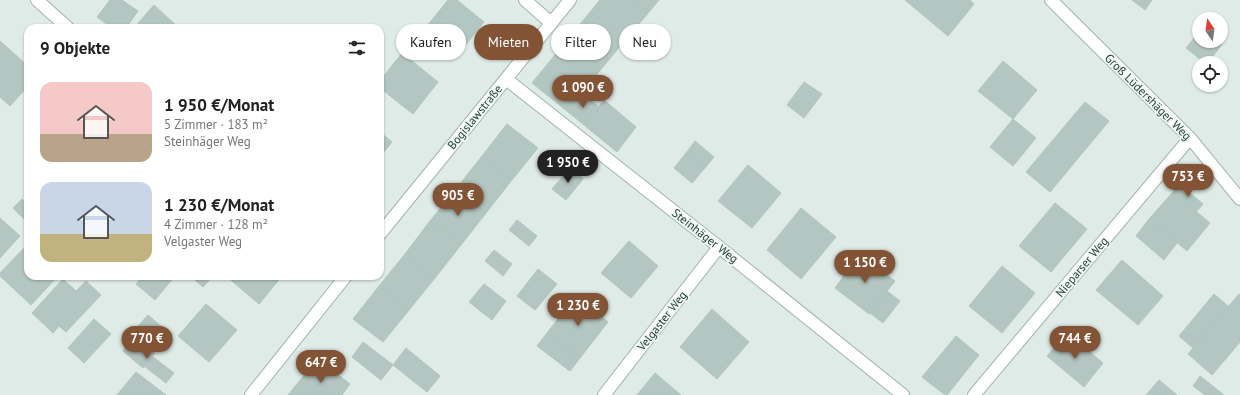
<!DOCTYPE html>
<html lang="de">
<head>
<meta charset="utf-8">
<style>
	body { margin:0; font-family:"PT Sans",sans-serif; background:#f6f6f6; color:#222; height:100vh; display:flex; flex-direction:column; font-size:15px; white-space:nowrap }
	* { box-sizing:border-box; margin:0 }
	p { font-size:13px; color:#767676 }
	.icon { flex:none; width:22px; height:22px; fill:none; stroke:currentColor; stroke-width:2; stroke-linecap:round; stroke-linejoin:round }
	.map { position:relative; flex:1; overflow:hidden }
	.drawer { position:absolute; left:24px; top:24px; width:360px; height:256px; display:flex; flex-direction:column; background:#fff; border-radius:12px; box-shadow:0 1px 3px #0004 }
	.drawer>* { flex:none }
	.hud { position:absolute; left:396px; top:24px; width:380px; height:36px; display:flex; gap:8px }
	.needle { width:26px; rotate:347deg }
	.controls { position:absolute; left:1192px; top:12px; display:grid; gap:8px }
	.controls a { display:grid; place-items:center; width:36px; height:36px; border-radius:50%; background:#fff; box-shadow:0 1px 3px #0004; font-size:20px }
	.price { position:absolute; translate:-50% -34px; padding:0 9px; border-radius:14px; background:#835336; color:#fff; font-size:13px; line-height:26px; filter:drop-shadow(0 1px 2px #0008) }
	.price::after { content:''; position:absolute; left:50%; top:24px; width:12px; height:9px; margin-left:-6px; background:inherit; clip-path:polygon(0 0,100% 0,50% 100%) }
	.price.active { background:#222; color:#fff }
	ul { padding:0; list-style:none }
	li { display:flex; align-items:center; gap:12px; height:100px; padding:0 16px }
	li span { display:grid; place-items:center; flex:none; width:112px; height:80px; border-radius:12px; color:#555 }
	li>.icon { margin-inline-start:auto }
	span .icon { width:48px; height:48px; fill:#fffc; stroke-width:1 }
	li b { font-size:17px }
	h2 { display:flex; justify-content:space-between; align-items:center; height:48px; padding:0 16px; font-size:17px }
	.pill { padding:0 14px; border-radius:18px; background:#fff; box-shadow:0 1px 3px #0004; font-size:14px; line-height:36px }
	.pill.active { background:#835336; color:#fff }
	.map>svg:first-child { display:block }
	.building { fill:#b4c6c1; stroke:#b1c5bf }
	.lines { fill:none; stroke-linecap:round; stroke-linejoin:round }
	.minor-casing { stroke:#a2b3af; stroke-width:14 }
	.minor { stroke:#fff; stroke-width:12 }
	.labels { text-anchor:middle; stroke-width:3.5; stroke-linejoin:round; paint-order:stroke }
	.street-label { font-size:12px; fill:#1f3c38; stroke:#f0f8f5 }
</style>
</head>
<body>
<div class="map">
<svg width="1240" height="395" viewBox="0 0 1240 395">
	<rect width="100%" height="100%" fill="#dfebe7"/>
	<path class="building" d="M 110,0 L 122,0 L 138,11 L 126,28 L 112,28 L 97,17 Z
		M 448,0 L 457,0 L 484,22 L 460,52 L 427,26 Z
		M 600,0 L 633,0 L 649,12 L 633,31 L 646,42 L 635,56 L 586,17 Z
		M 633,0 L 659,0 L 649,12 Z
		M 905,0 L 970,0 L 974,4 L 948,36 Z
		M 1132,0 L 1152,0 L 1145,10 Z
		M 154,5 L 179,28 L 134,28 Z
		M 586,17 L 621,45 L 594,78 L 559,50 Z
		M 1199,32 L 1199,41 L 1218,41 L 1222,44 L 1208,63 L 1205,63 L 1186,48 Z
		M 0,41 L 28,66 L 28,86 L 10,106 L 0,97 Z
		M 559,50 L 594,78 L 567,111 L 532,83 Z
		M 402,53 L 438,82 L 413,114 L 380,88 L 380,81 Z
		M 1003,61 L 1037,90 L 1013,119 L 978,91 Z
		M 804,82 L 822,94 L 804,118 L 787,105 Z
		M 582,93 L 599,107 L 584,125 L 567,111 Z
		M 604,100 L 636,127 L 617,152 L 584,125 Z
		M 1085,102 L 1109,121 L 1050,192 L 1026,172 Z
		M 1013,119 L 1036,138 L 1013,166 L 990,147 Z
		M 507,124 L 538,148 L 512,180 L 482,156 Z
		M 380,132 L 392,142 L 380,157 Z
		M 695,141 L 714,157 L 704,169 L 686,153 Z
		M 686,153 L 704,169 L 692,183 L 674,168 Z
		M 482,156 L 512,180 L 486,213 L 456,189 Z
		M 748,165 L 781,193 L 752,228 L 718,201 Z
		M 570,168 L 583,179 L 566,200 L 552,189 Z
		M 1179,184 L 1203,204 L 1196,212 L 1173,192 Z
		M 456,189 L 486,213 L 461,245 L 430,221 Z
		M 1173,192 L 1210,223 L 1187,251 L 1149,219 Z
		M 22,199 L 28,206 L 28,223 L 13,208 Z
		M 1055,203 L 1087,229 L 1051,272 L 1019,246 Z
		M 801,208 L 836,237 L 801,279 L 767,250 Z
		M 0,218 L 20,236 L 0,258 Z
		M 1149,219 L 1177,243 L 1164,260 L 1136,236 Z
		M 517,220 L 537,236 L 529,246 L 509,230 Z
		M 430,221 L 461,245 L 435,278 L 405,254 Z
		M 629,241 L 658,266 L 631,298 L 601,273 Z
		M 25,247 L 28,250 L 28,276 L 58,276 L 31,305 L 0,276 L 0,273 Z
		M 494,250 L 512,264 L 503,276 L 485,261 Z
		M 405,254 L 435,278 L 409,310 L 379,286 Z
		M 860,254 L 895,281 L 869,314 L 835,288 Z
		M 1122,260 L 1163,296 L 1138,325 L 1096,290 Z
		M 1002,266 L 1035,293 L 1002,333 L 969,306 Z
		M 538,269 L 557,284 L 535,310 L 517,296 Z
		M 143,276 L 175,276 L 155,300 L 136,284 Z
		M 190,276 L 213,276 L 203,287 Z
		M 226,276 L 282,276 L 259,304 Z
		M 63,279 L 76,291 L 86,281 L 101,295 L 66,332 L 59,326 L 53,333 L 32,313 Z
		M 484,284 L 506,301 L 492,320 L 469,302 Z
		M 379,286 L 409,310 L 383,342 L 353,319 Z
		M 887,291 L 900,301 L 883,323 L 870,313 Z
		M 1214,294 L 1229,307 L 1193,348 L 1179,336 Z
		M 1239,294 L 1240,296 L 1240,342 L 1212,375 L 1188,354 Z
		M 576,296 L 608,322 L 580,358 L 547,333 Z
		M 206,304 L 237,330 L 209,362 L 178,336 Z
		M 712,309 L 749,342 L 717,379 L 680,347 Z
		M 148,315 L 169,333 L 153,352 L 131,334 Z
		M 94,319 L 111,334 L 84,363 L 68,348 Z
		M 547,333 L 580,358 L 570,371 L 537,346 Z
		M 1067,333 L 1103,363 L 1084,387 L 1047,356 Z
		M 956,336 L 979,355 L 947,395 L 945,395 L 922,377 Z
		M 135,337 L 155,353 L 152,356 L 174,373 L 166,383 L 144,366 L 143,368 L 123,351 Z
		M 363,342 L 393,365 L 381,380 L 352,357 Z
		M 406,348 L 440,376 L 427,392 L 393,365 Z
		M 327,366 L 350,384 L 342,395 L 288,395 L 310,368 L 320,376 Z
		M 136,372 L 166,395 L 117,395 Z
		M 655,373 L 681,395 L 637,395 Z
		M 1200,376 L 1224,395 L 1205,395 L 1193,386 Z
		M 1159,380 L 1177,395 L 1146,395 Z"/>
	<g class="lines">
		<g class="minor-casing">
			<path id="minor" d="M 37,0 L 68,28
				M 525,0 L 551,23
				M 1051,0 L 1190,138 L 1240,199
				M 506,79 L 719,247 L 903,395
				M 380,234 L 570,0
				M 251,395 L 346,276
				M 604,395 L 719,247
				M 974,395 L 1190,138"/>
		</g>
		<use href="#minor" class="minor"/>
	</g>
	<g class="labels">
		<g class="street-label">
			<text transform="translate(1148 97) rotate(45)" y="4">Groß Lüdershäger Weg</text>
			<text transform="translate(475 117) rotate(-51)" y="4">Bogislawstraße</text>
			<text transform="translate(705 236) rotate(38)" y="4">Steinhäger Weg</text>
			<text transform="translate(1082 267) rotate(-50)" y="4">Nieparser Weg</text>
			<text transform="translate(662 321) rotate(-52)" y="4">Velgaster Weg</text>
		</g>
	</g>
</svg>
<div class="controls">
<a><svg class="needle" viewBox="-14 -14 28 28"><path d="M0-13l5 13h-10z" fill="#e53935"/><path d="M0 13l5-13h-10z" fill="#767676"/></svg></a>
<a><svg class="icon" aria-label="locate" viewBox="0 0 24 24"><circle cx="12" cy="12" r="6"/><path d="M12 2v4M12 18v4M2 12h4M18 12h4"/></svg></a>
</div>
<b class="price" style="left:583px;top:109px">1 090 €</b>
<b class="price active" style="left:568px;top:184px">1 950 €</b>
<b class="price" style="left:1188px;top:198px">753 €</b>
<b class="price" style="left:458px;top:217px">905 €</b>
<b class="price" style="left:865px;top:284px">1 150 €</b>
<b class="price" style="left:578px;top:327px">1 230 €</b>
<b class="price" style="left:147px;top:360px">770 €</b>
<b class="price" style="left:1075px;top:360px">744 €</b>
<b class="price" style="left:321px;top:384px">647 €</b>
<div class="hud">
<a class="pill">Kaufen</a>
<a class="pill active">Mieten</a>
<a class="pill">Filter</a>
<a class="pill">Neu</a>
</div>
<section class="drawer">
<h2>9 Objekte<svg class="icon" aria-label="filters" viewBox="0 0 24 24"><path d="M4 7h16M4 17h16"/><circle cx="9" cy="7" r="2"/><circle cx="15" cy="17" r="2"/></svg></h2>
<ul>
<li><span style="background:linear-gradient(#f6c9c9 65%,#b9a48a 0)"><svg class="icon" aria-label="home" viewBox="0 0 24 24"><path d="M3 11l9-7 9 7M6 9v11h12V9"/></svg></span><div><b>1 950 €/Monat</b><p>5 Zimmer · 183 m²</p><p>Steinhäger Weg</p></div></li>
<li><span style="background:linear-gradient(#c9d6e8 65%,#c2b280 0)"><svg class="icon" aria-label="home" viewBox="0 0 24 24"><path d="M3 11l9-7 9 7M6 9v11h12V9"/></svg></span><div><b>1 230 €/Monat</b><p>4 Zimmer · 128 m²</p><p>Velgaster Weg</p></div></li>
</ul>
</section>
</div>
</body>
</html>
